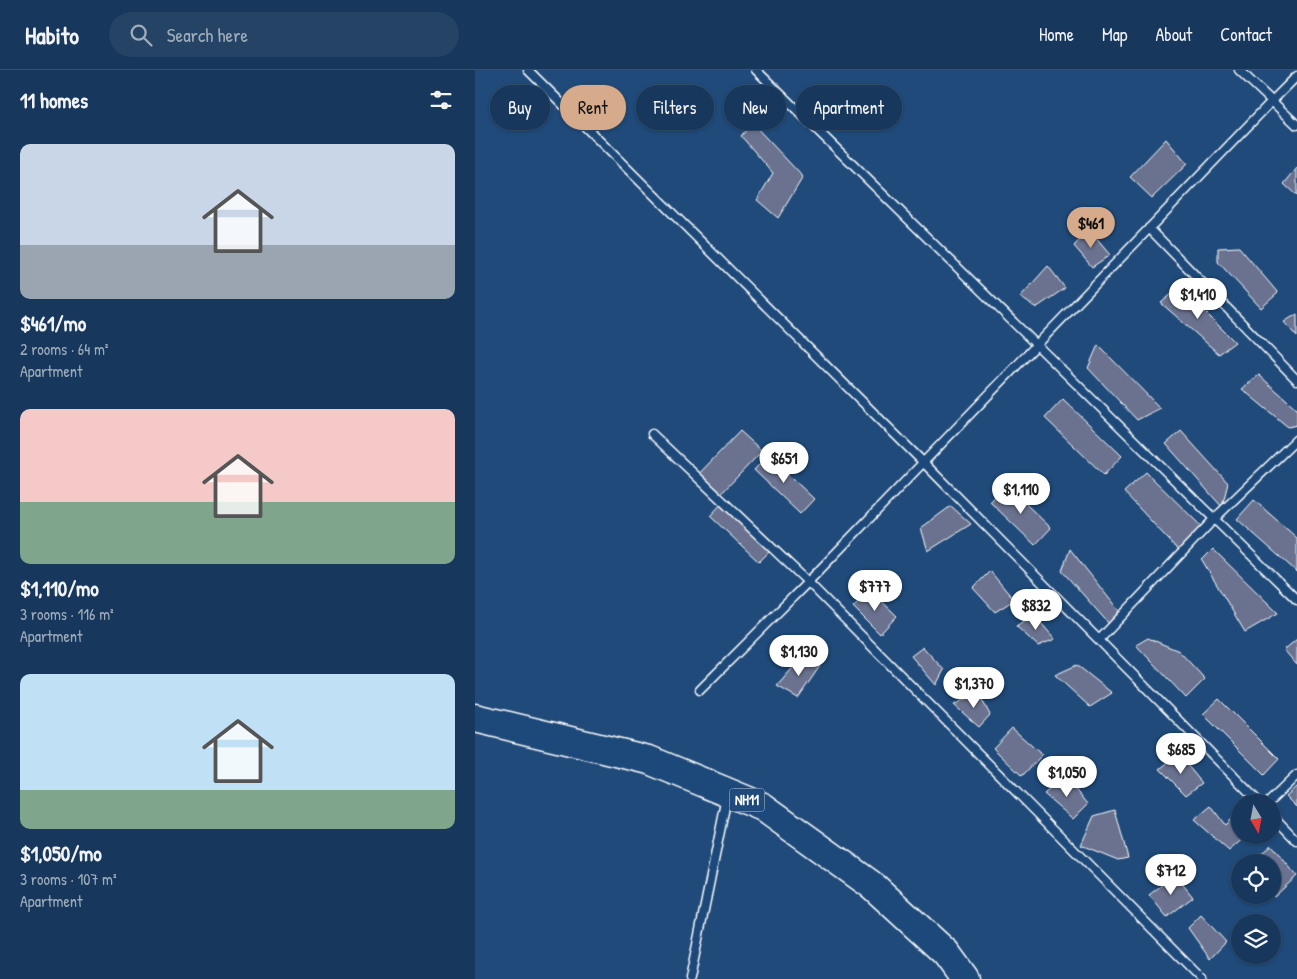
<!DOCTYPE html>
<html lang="en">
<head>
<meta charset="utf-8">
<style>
	body { margin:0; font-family:"Patrick Hand",sans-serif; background:#244365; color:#f1f3f6; height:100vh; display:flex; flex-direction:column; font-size:19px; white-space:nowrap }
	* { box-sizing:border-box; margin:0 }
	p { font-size:16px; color:#9eacbb }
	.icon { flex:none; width:28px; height:28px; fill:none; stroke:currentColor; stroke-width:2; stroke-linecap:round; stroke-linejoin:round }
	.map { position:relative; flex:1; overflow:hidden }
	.side { display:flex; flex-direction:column; background:#17385c; width:475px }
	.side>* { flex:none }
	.banner { position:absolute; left:15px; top:15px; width:475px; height:45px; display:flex; gap:10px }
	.needle { width:32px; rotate:170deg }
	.buttons { position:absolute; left:756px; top:724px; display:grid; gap:10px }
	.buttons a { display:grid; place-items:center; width:50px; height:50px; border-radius:50%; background:#17385c; box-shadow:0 1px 4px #0004,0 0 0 1px #365272; font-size:25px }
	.price { position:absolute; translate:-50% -42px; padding:0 11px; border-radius:18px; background:#fff; color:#222; font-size:16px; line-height:32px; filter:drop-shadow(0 1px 2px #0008) }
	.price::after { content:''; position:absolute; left:50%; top:30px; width:15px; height:11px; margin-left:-8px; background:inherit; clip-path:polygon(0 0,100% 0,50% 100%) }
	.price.active { background:#d6ab8b; color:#111 }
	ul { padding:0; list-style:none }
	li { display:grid; align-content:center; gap:10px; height:265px; padding:0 20px }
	li span { display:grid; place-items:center; height:155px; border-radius:10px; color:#555 }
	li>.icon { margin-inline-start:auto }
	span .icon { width:90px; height:90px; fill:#fffc; stroke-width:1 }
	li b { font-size:21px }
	h2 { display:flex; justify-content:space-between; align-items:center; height:60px; padding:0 20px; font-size:21px }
	.tag { padding:0 18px; border-radius:22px; background:#17385c; box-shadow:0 1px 4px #0004,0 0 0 1px #365272; font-size:18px; line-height:45px }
	.tag.active { background:#d6ab8b; color:#111 }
	header { display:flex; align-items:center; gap:30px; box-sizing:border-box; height:70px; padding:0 25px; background:#17385c; border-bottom:1px solid #365272 }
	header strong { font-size:24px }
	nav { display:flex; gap:28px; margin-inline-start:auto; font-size:18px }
	.search { width:350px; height:45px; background:#244365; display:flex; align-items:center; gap:12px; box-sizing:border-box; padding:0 18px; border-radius:28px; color:#9eacbb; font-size:19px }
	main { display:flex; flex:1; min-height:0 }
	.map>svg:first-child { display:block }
	.building { fill:#6b728f; stroke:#fff }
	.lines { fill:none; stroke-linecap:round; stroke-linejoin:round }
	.lane-casing { stroke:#fff; stroke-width:11 }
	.highway-casing { stroke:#fff; stroke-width:31 }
	.lane { stroke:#1f4a7a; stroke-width:8 }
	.highway { stroke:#1f4a7a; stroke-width:28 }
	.labels { text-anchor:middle; stroke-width:4.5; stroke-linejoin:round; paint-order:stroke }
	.shield { fill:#1f4a7a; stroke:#bcc9d7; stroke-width:1 }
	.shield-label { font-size:14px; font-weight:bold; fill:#fff }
</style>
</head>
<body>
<header>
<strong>Habito</strong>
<div class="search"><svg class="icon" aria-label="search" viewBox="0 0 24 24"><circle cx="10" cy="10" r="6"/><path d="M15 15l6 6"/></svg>Search here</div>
<nav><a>Home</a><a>Map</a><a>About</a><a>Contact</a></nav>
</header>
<main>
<section class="side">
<h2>11 homes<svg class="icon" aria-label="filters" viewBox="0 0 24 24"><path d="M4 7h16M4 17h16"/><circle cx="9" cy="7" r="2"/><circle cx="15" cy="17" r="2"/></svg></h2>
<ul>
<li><span style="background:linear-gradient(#c9d6e8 65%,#9aa5b1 0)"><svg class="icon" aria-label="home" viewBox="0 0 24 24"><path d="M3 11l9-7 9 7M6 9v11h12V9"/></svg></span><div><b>$461/mo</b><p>2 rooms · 64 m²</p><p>Apartment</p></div></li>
<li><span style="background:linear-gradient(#f6c9c9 60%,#7fa58c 0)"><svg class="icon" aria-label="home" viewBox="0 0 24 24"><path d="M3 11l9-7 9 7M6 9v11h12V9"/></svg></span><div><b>$1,110/mo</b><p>3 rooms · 116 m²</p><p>Apartment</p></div></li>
<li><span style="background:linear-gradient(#bfe0f5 75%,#7fa58c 0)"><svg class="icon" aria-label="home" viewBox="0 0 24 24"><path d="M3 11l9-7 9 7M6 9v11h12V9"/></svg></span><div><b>$1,050/mo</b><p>3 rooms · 107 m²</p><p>Apartment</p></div></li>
</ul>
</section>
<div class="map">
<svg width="822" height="909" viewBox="0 0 822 909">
	<rect width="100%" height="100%" fill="#1f4a7a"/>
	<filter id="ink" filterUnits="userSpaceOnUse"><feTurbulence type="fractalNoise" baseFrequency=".02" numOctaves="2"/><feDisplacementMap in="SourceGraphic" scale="10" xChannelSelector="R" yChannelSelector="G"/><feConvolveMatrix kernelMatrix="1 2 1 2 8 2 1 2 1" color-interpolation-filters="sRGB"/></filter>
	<g filter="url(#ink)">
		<path class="building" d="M 277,53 L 328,107 L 303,148 L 282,130 L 298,103 L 266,66 Z
			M 691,69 L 712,94 L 677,128 L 655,107 Z
			M 822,98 L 822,126 L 809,114 Z
			M 614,160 L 635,185 L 617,197 L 599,176 Z
			M 764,177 L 803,223 L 786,238 L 743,192 L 743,178 Z
			M 573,196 L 590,218 L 561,238 L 545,227 Z
			M 705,217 L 760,272 L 744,284 L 686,233 Z
			M 822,244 L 822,267 L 809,252 Z
			M 623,275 L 685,338 L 662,350 L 613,298 Z
			M 784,305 L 822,339 L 822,355 L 813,357 L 767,319 Z
			M 588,329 L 647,386 L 629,405 L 570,348 Z
			M 265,361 L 287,381 L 241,429 L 219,409 Z
			M 706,361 L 753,413 L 747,437 L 691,374 Z
			M 293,385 L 339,429 L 325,444 L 279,400 Z
			M 671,402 L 728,458 L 705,482 L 649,422 Z
			M 531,415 L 576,458 L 560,475 L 515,432 Z
			M 250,430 L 299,477 L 284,492 L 235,446 Z
			M 779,430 L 822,468 L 822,502 L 762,449 Z
			M 476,436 L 496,454 L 453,481 L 446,458 Z
			M 595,479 L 644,541 L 636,556 L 587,501 Z
			M 738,479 L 803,543 L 770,562 L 727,490 Z
			M 515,501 L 539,530 L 520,542 L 498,518 Z
			M 395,520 L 422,546 L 405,564 L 378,537 Z
			M 559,545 L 580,569 L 563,576 L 541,556 Z
			M 673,568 L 704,581 L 730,609 L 711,628 L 661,575 Z
			M 822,569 L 822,595 L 809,580 Z
			M 448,577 L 469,600 L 461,615 L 436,586 Z
			M 328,586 L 345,596 L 323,628 L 302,616 Z
			M 602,595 L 637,623 L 615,637 L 580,605 Z
			M 503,622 L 515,645 L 504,657 L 479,635 Z
			M 744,629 L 804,689 L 789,705 L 728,644 Z
			M 537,658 L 567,685 L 547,706 L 518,678 Z
			M 703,684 L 727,713 L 711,725 L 685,699 Z
			M 590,706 L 613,734 L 598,749 L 569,724 Z
			M 822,716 L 822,737 L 811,726 Z
			M 736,736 L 750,755 L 763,742 L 765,746 L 765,765 L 772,765 L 754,781 L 719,750 Z
			M 640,740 L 653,788 L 643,790 L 606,775 L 619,746 Z
			M 796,775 L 822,806 L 799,827 L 798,824 L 798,792 L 777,792 Z
			M 700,805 L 718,827 L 692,847 L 674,825 Z
			M 726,845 L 751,872 L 735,889 L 713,858 Z"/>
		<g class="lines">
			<g class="lane-casing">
				<path id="lane" d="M 53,0 L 448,392 L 784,732
					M 281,0 L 822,530
					M 764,0 L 822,55
					M 674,158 L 822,310
					M 177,364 L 333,512 L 727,909
					M 624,570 L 739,449 L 822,369
					M 225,620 L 333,512 L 797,31 L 822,6
					M 794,732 L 822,705
					M 798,746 L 822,771
					M 215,909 L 252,727"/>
			</g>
			<g class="highway-casing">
				<path id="highway" d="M 0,648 L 174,690 L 288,737 L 398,816 L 471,883 L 490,909"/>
			</g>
			<use href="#lane" class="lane"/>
			<use href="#highway" class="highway"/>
		</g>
	</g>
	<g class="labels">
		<rect class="shield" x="254.5" y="718.5" width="35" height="23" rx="4"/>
		<g class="shield-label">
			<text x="272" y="735">NH11</text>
		</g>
	</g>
</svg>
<div class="buttons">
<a><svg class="needle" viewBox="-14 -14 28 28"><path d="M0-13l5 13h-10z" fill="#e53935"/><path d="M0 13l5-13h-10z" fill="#9eacbb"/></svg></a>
<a><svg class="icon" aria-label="locate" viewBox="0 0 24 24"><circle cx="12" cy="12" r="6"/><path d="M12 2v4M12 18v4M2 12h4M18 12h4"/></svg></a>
<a><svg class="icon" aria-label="layers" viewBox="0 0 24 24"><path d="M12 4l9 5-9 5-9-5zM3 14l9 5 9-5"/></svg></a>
</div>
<b class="price active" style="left:616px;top:179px">$461</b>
<b class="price" style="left:723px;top:250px">$1,410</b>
<b class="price" style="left:309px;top:414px">$651</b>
<b class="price" style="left:546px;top:445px">$1,110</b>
<b class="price" style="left:400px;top:542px">$777</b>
<b class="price" style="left:561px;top:561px">$832</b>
<b class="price" style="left:324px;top:607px">$1,130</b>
<b class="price" style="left:499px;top:639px">$1,370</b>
<b class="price" style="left:706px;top:705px">$685</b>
<b class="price" style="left:592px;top:728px">$1,050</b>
<b class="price" style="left:696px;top:826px">$712</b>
<div class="banner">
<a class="tag">Buy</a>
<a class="tag active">Rent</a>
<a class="tag">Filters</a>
<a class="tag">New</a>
<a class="tag">Apartment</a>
</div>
</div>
</main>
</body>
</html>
